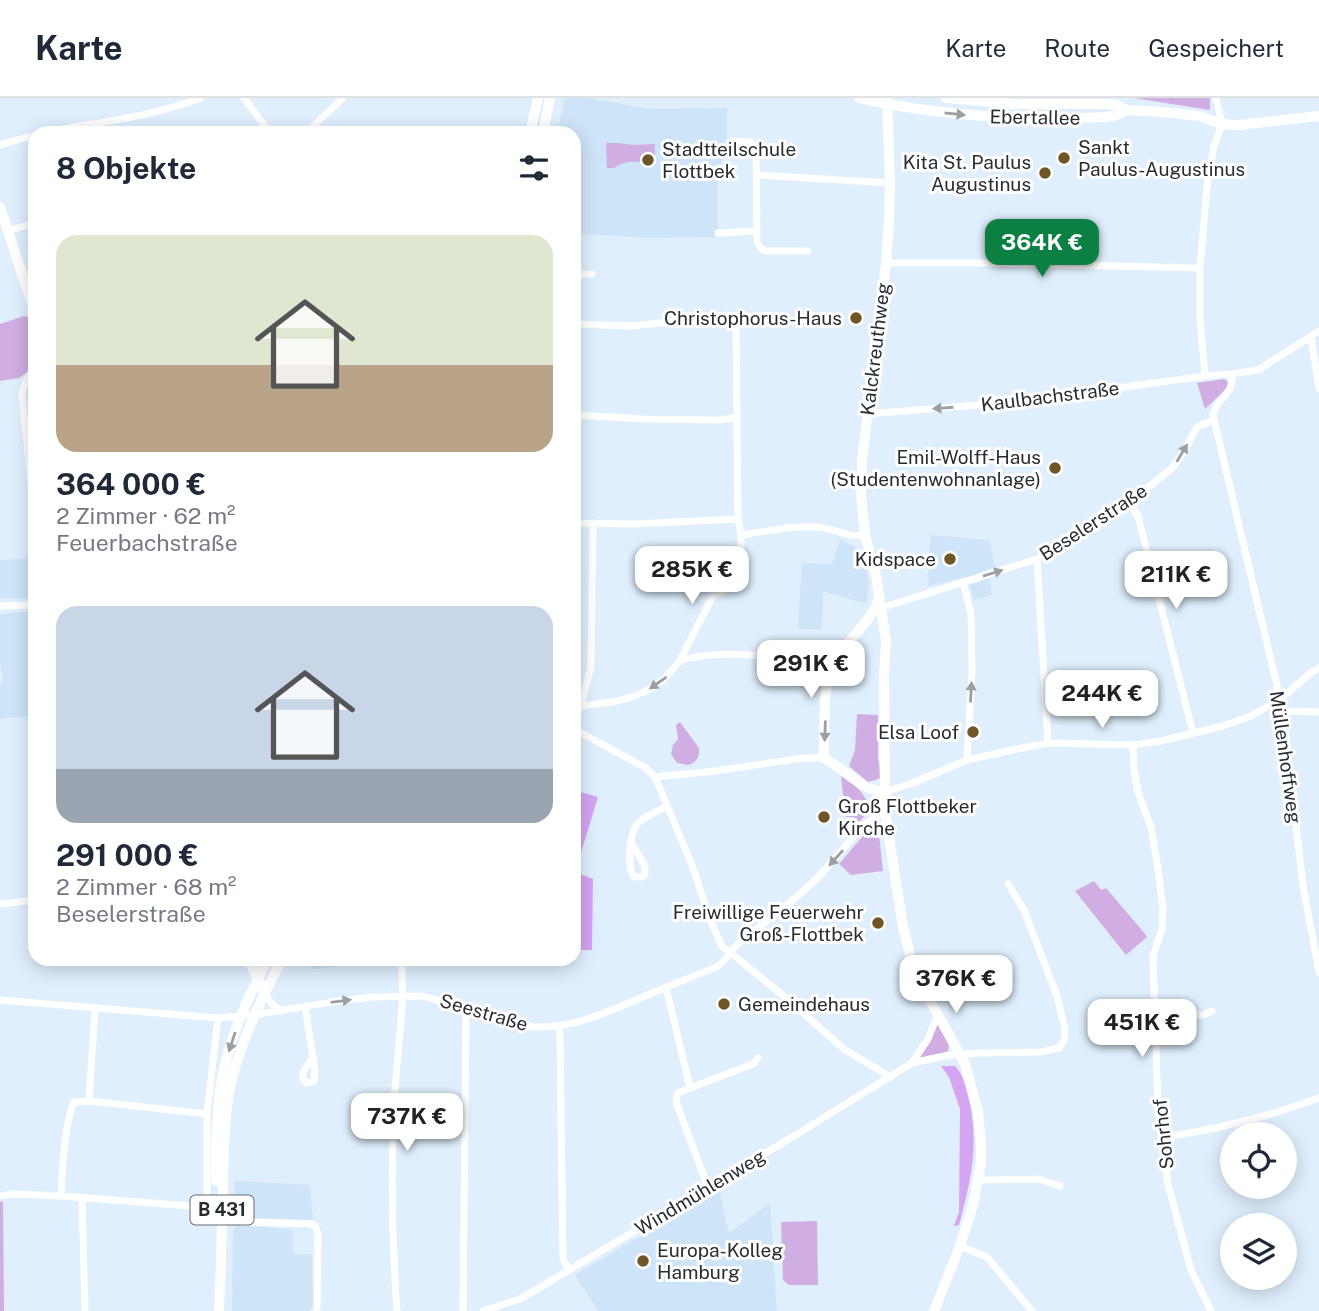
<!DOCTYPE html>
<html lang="de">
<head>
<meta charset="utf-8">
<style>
	body { margin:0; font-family:"Public Sans",sans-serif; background:#f2f2f3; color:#1f2937; height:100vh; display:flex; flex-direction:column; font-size:26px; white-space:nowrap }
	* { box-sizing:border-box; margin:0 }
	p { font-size:23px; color:#747a83 }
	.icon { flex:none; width:38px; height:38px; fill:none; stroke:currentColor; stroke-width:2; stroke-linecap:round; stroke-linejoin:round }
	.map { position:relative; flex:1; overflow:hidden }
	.sheet { position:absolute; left:28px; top:28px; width:553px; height:840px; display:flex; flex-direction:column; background:#fff; border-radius:21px; box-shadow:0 4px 18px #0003 }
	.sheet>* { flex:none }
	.fabs { position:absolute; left:1220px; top:1024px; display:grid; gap:14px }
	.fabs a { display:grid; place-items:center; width:77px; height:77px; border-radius:50%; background:#fff; box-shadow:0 4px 18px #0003; font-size:35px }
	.price { position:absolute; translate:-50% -60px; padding:0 16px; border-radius:14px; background:#fff; color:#222; font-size:23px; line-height:46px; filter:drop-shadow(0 2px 4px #0008) }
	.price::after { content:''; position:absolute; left:50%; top:42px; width:21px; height:16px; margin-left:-10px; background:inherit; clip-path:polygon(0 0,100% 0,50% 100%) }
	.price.active { background:#0b8043; color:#fff }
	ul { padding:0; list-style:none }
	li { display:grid; align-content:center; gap:14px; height:371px; padding:0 28px }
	li span { display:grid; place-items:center; height:217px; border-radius:21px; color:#555 }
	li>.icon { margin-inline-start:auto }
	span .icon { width:126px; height:126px; fill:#fffc; stroke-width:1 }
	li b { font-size:30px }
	h2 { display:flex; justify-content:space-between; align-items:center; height:84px; padding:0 28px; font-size:30px }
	header { display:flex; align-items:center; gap:42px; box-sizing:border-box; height:98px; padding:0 35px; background:#fff; border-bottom:2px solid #e0e1e3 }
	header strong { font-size:33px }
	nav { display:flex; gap:38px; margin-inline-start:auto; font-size:24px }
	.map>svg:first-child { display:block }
	.built { fill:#cee4f8 }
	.green { fill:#d0aee4 }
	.forest { fill:#d6a5f2 }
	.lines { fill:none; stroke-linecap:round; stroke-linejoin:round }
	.street { stroke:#fff; stroke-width:7 }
	.secondary { stroke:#fff; stroke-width:10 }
	.primary { stroke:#fff; stroke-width:10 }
	.oneway { fill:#9da0a2 }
	.poi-dot { fill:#6e5627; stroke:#fff; stroke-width:2.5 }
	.labels { text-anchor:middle; stroke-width:6; stroke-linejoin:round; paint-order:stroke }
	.shield { fill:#fff; stroke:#676b6f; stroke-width:2 }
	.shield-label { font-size:18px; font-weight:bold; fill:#262c31 }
	.street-label { font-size:19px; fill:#262c31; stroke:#fff }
	.poi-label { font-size:19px; fill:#262c31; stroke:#fff; text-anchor:end }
</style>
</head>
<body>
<header>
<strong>Karte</strong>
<nav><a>Karte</a><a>Route</a><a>Gespeichert</a></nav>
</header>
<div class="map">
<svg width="1319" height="1213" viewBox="0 0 1319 1213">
	<rect width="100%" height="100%" fill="#dfeffd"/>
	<path class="built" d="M 565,0 L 590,0 L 638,9 L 659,11 L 727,10 L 727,48 L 718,77 L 718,139 L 644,140 L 574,135 L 574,35 L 557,35 Z
		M 930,437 L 989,442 L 995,468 L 975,477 L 928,488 Z
		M 840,441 L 859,451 L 867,475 L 869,488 L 866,506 L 823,493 L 822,532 L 798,531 L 802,465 L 832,466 Z
		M 35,460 L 35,501 L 0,500 L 0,462 Z
		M 985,481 L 989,481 L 992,497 L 974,502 L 970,488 Z
		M 14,514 L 35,514 L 35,617 L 0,621 L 0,586 L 3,585 L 0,562 L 0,517 Z
		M 296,861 L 352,861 L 348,867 L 314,871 Z
		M 234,1083 L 310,1087 L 313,1122 L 238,1119 L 233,1117 Z
		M 719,1091 L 729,1135 L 770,1105 L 777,1213 L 598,1213 L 575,1177 Z
		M 240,1127 L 293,1132 L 293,1156 L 312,1156 L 313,1208 L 309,1213 L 232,1213 L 233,1132 L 236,1128 Z"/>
	<path class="green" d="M 1134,0 L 1210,0 L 1210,11 L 1209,12 Z
		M 618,45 L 634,47 L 655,46 L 655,65 C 641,64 625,61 614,70 L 607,70 L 606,45 Z
		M 24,218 L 29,220 L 35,238 L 35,268 L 19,280 L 0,283 L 0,226 Z
		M 1224,281 L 1229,285 L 1227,290 L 1205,311 L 1197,285 Z
		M 857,616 L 878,617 L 878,659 L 881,680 L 868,684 L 849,668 L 855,652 Z
		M 680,624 L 699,650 C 700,659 697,664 688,667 L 677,665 L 671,656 L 673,647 L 678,641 L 676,627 Z
		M 841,678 C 854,687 870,697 868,714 L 859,724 L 854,719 L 846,719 L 844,717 L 844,705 Z
		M 874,729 L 879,737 L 883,773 L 851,777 L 839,766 L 868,732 Z
		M 1094,783 L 1101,792 L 1106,790 L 1146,837 L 1147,839 L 1126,857 L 1075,793 Z
		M 938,925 C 943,934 953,945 947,954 L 919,960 Z
		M 3,1103 L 4,1213 L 0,1213 L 0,1104 Z
		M 817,1123 L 818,1187 L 789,1187 L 783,1182 L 781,1124 Z"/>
	<path class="forest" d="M 574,692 L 598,699 L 575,774 L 593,781 L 592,852 L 574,852 Z
		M 941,968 L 955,968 C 963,976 965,987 968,998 C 980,1044 971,1083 959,1127 L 954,1128 L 959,1114 L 960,1011 L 949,979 Z"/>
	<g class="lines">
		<path class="street" d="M 244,0 L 270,35
			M 42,35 C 95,24 149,20 200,0
			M 306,35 L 343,0
			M 732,43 L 751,44 L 756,50 L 757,142 C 758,148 760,151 766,153 L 808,153
			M 0,47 L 35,37
			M 757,77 L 890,85
			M 7,133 L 35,125
			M 718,135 L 756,133
			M 886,165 L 982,165 L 1200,170
			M 574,177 L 592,176
			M 574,226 L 633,228 L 728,217 L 733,218 L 736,225 L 738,421 L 741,437
			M 1319,233 L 1258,272 L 1232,276 C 1234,298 1217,299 1213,317 L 1283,613 L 1303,788 L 1319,874
			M 1311,239 L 1319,290
			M 35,272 C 27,278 24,286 22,295 L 35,427
			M 1205,278 L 1200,220 L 1200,170 L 1207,88 L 1214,48 L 1222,26 L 1216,0
			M 867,314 L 882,315 L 1023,303 L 1205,278 L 1232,276
			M 574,317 L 644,321 L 721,322 L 737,319
			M 1129,405 L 1138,418 L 1193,635
			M 574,425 L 634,426 L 738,421
			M 1037,461 L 1048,645
			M 963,484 L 971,516 L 972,573 L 967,662
			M 0,508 L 35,507
			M 881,510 L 1037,461 L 1129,405 L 1172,370 L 1182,357 L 1197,329 L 1214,322
			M 680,562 L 713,498 L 738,485 L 741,481 L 741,437 C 765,434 792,427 817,429 C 834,430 847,440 865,437
			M 581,608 C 615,604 635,603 663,582 C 669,577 677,565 681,562 C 685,560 693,560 697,559 C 744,550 792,567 838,559
			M 1283,613 L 1319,614
			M 574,623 L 581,608 L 591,569 L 593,425
			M 574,631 L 646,670 L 655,679 L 692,767 L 711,824 L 722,848 L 785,899 L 845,952 L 891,979
			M 1133,647 L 1134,672 L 1138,694 L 1151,729 L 1158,771 L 1163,811 L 1162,831 L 1153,858 L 1158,1009 L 1161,1040 L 1168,1086 L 1191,1172 L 1211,1213
			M 655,679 L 715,673 L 803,660 L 823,660
			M 885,694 L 913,685 L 967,662 L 1017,651 L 1048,645 L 1133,647 L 1161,643 L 1223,628 L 1251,618 L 1279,602 L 1312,574 L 1319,570
			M 631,744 L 645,768 L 645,777 L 641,779 L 634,779 C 627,769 629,735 638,725 C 645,718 658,713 667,708
			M 0,806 L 35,802
			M 666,889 L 690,990 L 678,995 L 676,1004 L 708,1089
			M 265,895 L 271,905 L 281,913
			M 0,902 L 218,920 L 254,917 L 332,904 L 373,899 L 423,898 L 518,927 C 563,936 605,915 645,898 C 669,888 693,878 717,869 C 726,862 731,852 739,845 C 768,822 797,801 823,774 C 841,756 861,723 885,714
			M 305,909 L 315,972 L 314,983 L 307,985 L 303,981 L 303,974 L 313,959
			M 1155,919 L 1203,917 L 1212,913
			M 559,929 L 560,939 L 563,1162 L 569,1171
			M 912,965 L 928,941 L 938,916
			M 690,990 L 753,966 L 758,960
			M 89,1003 L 207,1016
			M 1161,1040 L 1216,1030 L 1271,1016 L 1319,1000
			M 978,1082 L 1039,1081 L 1060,1088
			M 0,1098 L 12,1096 L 61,1098 L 190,1108 L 202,1106 L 207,1098 L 207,1016 L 218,920
			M 61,1098 C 62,1071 64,1027 74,1004 L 89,1003 L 95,911
			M 82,1100 L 85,1213
			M 215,1123 L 311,1126 L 315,1128 L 318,1136 L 317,1213
			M 960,1148 L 987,1159 L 1032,1213
			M 397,1213 C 392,1144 391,1074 394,1005 C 396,973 400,941 402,909 C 404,893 401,877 402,861
			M 463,1213 L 466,920 L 468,912
			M 483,1213 L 520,1201 L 539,1190 L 799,1035 L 912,965 L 949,957 L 981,955 L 1041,954 L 1059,950 L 1064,943 L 1065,931 L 1057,898 L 1024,812 L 1008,786"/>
		<path class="secondary" d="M 859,0 C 940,18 1023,23 1106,19 L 1117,17 L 1126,12 L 1162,14 L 1199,18 L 1222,26 L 1239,27 L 1319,18
			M 887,0 L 890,85 L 889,123 L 886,165 L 862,362 L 861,398 L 865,437 L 876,478 L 886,543 L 884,574 L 885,714 L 903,829 L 911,861 L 922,888 L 965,966 L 978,1013 L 981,1045 L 981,1064 L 973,1107 L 960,1148 L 934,1213
			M 946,0 L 1013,6 L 1107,6 L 1117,7 L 1126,12
			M 0,109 L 35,215
			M 879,500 C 870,527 845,542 833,567 C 820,595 827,630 823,660 C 845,670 861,693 885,694
			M 248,861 L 265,895"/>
		<path class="primary" d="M 530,35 L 538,0
			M 543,35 L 550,0
			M 216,1083 C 216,1051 216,1018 221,986 C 228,942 247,901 268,861
			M 219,1213 C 221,1170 222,1128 223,1085 C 224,1053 224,1021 230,989 C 240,944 261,902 282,861"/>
	</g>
	<defs><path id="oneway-solid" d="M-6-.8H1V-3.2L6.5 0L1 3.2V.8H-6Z" transform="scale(1.75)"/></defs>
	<g class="oneway">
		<use href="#oneway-solid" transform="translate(955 16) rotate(6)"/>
		<use href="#oneway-solid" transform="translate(943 310) rotate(176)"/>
		<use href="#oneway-solid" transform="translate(1182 355) rotate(-59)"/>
		<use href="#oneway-solid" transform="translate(993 475) rotate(-17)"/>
		<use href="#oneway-solid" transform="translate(658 585) rotate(145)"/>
		<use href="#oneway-solid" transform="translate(971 594) rotate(-87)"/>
		<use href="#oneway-solid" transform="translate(825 633) rotate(92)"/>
		<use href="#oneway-solid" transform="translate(836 760) rotate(132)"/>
		<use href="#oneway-solid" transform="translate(341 903) rotate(-7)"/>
		<use href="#oneway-solid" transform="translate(232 944) rotate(108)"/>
	</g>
	<g class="poi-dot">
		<circle cx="1064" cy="60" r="7"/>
		<circle cx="648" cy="62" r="7"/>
		<circle cx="1045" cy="75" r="7"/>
		<circle cx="856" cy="220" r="7"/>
		<circle cx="1055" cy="370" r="7"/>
		<circle cx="950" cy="461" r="7"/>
		<circle cx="973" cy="634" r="7"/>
		<circle cx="824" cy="719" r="7"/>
		<circle cx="878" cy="825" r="7"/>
		<circle cx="724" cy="906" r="7"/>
		<circle cx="643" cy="1163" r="7"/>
	</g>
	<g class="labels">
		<rect class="shield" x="190.5" y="1097.5" width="63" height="29" rx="5"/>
		<g class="shield-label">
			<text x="222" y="1118">B 431</text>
		</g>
		<g class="street-label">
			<text transform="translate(1035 19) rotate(1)" y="7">Ebertallee</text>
			<text transform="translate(875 251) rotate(-83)" y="7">Kalckreuthweg</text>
			<text transform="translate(1050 298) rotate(-7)" y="7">Kaulbachstraße</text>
			<text transform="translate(1093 424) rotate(-33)" y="7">Beselerstraße</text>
			<text transform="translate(1286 659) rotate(82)" y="7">Müllenhoffweg</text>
			<text transform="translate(484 914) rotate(16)" y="7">Seestraße</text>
			<text transform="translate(1163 1036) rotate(-96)" y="7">Sohrhof</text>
			<text transform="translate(700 1094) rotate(-31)" y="7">Windmühlenweg</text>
		</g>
		<g class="poi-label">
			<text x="1078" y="56" text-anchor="start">Sankt<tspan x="1078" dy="22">Paulus-Augustinus</tspan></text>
			<text x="662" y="58" text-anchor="start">Stadtteilschule<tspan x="662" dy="22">Flottbek</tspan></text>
			<text x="1031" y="71">Kita St. Paulus<tspan x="1031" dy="22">Augustinus</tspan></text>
			<text x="842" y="227">Christophorus-Haus</text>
			<text x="1041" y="366">Emil-Wolff-Haus<tspan x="1041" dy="22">(Studentenwohnanlage)</tspan></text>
			<text x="936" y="468">Kidspace</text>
			<text x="959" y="641">Elsa Loof</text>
			<text x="838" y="715" text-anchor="start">Groß Flottbeker<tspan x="838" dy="22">Kirche</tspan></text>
			<text x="864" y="821">Freiwillige Feuerwehr<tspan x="864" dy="22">Groß-Flottbek</tspan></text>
			<text x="738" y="913" text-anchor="start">Gemeindehaus</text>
			<text x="657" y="1159" text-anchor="start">Europa-Kolleg<tspan x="657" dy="22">Hamburg</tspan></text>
		</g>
	</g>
</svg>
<div class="fabs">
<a><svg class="icon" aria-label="locate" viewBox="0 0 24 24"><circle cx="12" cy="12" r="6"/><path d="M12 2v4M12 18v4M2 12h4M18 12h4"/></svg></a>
<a><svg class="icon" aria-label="layers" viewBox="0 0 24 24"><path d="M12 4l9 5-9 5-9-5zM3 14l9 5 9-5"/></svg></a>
</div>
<b class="price active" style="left:1042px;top:181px">364K €</b>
<b class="price" style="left:692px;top:508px">285K €</b>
<b class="price" style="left:1176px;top:513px">211K €</b>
<b class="price" style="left:811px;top:602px">291K €</b>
<b class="price" style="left:1102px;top:632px">244K €</b>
<b class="price" style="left:956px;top:917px">376K €</b>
<b class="price" style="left:1142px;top:961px">451K €</b>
<b class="price" style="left:407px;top:1055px">737K €</b>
<section class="sheet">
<h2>8 Objekte<svg class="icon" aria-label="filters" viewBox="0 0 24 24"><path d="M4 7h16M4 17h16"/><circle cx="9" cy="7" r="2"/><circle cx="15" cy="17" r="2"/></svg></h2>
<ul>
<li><span style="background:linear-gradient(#dfe7d0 60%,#b9a48a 0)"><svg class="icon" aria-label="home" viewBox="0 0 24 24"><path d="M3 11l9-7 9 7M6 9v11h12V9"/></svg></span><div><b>364 000 €</b><p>2 Zimmer · 62 m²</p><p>Feuerbachstraße</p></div></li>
<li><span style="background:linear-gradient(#c9d6e8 75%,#9aa5b1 0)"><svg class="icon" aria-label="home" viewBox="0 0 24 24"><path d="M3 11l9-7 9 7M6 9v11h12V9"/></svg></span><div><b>291 000 €</b><p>2 Zimmer · 68 m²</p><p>Beselerstraße</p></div></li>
</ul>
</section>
</div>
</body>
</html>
